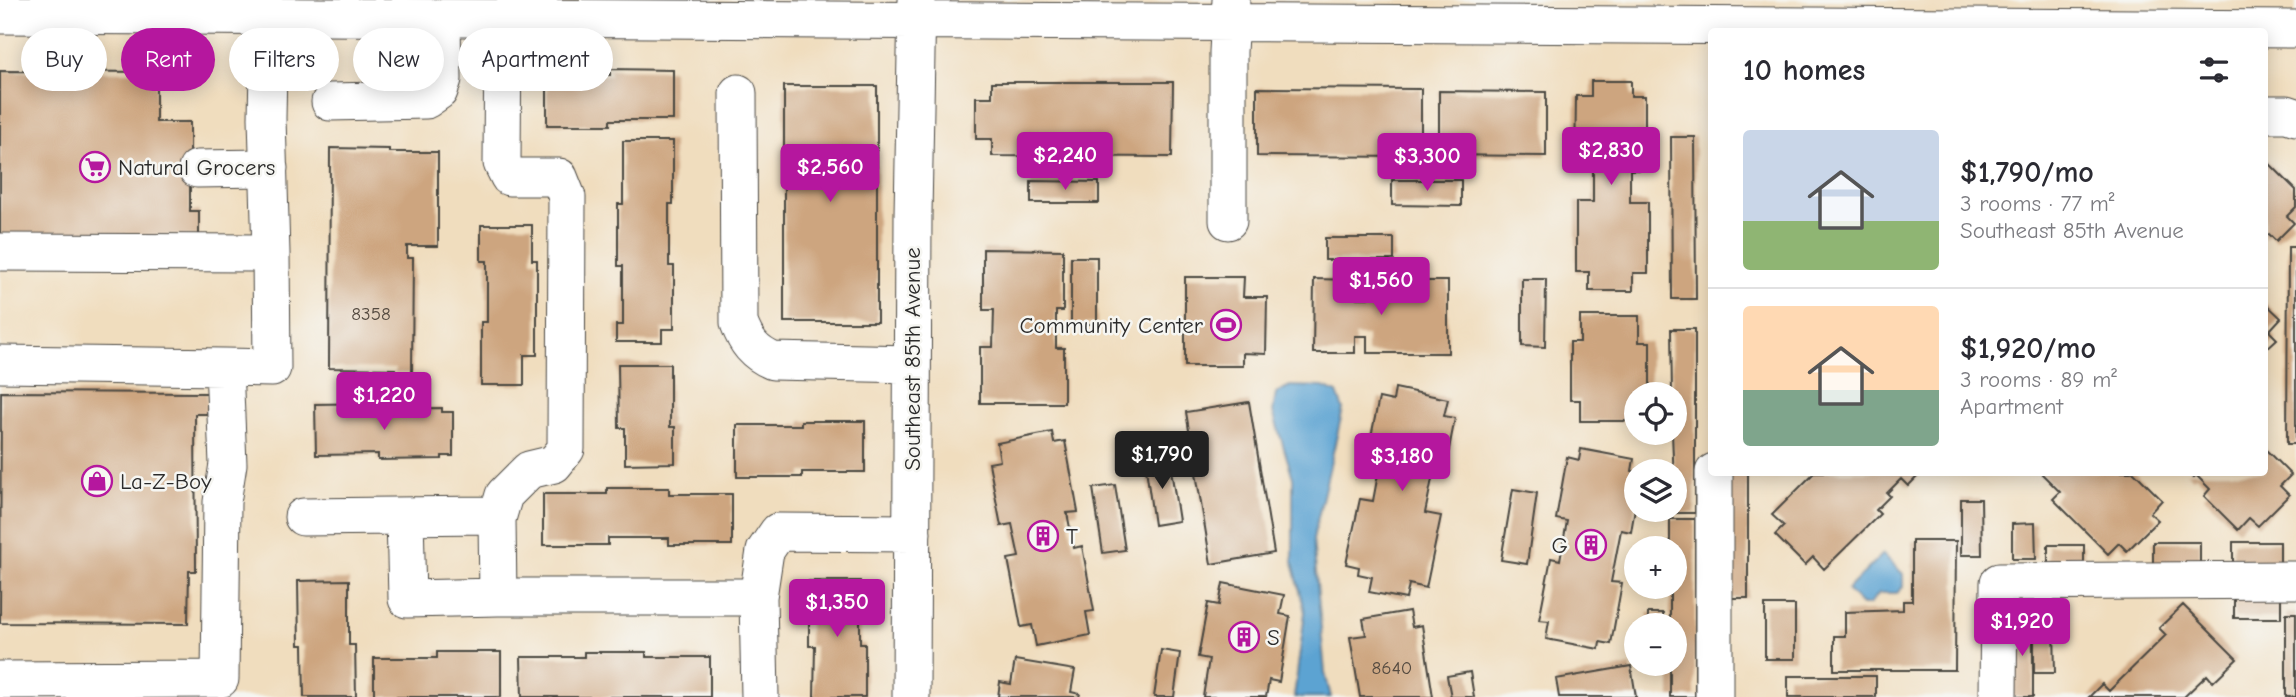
<!DOCTYPE html>
<html lang="en">
<head>
<meta charset="utf-8">
<style>
	body { margin:0; font-family:"Comic Neue",sans-serif; background:#f7f7f7; color:#2b2b33; height:100vh; display:flex; flex-direction:column; font-size:26px; white-space:nowrap }
	* { box-sizing:border-box; margin:0 }
	p { font-size:23px; color:#7c7c81 }
	.icon { flex:none; width:38px; height:38px; fill:none; stroke:currentColor; stroke-width:2; stroke-linecap:round; stroke-linejoin:round }
	.map { position:relative; flex:1; overflow:hidden }
	.drawer { position:absolute; left:1708px; top:28px; width:560px; height:448px; display:flex; flex-direction:column; background:#fff; border-radius:7px; box-shadow:0 4px 18px #0003 }
	.drawer>* { flex:none }
	.hud { position:absolute; left:21px; top:28px; width:665px; height:63px; display:flex; gap:14px }
	.buttons { position:absolute; left:1624px; top:382px; display:grid; gap:14px }
	.buttons a { display:grid; place-items:center; width:63px; height:63px; border-radius:50%; background:#fff; box-shadow:0 4px 18px #0003; font-size:35px }
	.price { position:absolute; translate:-50% -60px; padding:0 16px; border-radius:7px; background:#b5179e; color:#fff; font-size:23px; line-height:46px; filter:drop-shadow(0 2px 4px #0008) }
	.price::after { content:''; position:absolute; left:50%; top:42px; width:21px; height:16px; margin-left:-10px; background:inherit; clip-path:polygon(0 0,100% 0,50% 100%) }
	.price.on { background:#222; color:#fff }
	ul { padding:0; list-style:none }
	li { display:flex; align-items:center; gap:21px; height:175px; padding:0 35px }
	li+li { border-top:2px solid #e1e1e2 }
	li span { display:grid; place-items:center; flex:none; width:196px; height:140px; border-radius:7px; color:#555 }
	li>.icon { margin-inline-start:auto }
	span .icon { width:84px; height:84px; fill:#fffc; stroke-width:1 }
	li b { font-size:30px }
	h2 { display:flex; justify-content:space-between; align-items:center; height:84px; padding:0 35px; font-size:30px }
	.chip { padding:0 24px; border-radius:32px; background:#fff; box-shadow:0 4px 18px #0003; font-size:24px; line-height:63px }
	.chip.on { background:#b5179e; color:#fff }
	.map>svg:first-child { display:block }
	.water { fill:#5ca3d2; stroke:#44677e; stroke-width:2 }
	.building { fill:#cda57f }
	.lines { fill:none; stroke-linecap:round; stroke-linejoin:round }
	.minor-casing { stroke:#494641; stroke-width:39 }
	.minor { stroke:#fff; stroke-width:37 }
	.labels { text-anchor:middle; stroke-width:5; stroke-linejoin:round; paint-order:stroke }
	.number-label { font-size:19px; fill:#544a40 }
	.poi-label { font-size:23px; fill:#2b2b2b; stroke:#f6f6f2; text-anchor:start }
	.street-label { font-size:23px; fill:#2b2b2b; stroke:#f6f6f2 }
</style>
</head>
<body>
<div class="map">
<svg width="2296" height="697" viewBox="0 0 2296 697">
	<rect width="100%" height="100%" fill="#f6f6f2"/>
	<filter id="ink" filterUnits="userSpaceOnUse"><feTurbulence type="fractalNoise" baseFrequency=".0143" numOctaves="2"/><feDisplacementMap in="SourceGraphic" scale="14" xChannelSelector="R" yChannelSelector="G"/><feConvolveMatrix kernelMatrix="1 2 1 2 8 2 1 2 1" color-interpolation-filters="sRGB"/></filter>
	<filter id="wash" filterUnits="userSpaceOnUse"><feTurbulence type="fractalNoise" baseFrequency=".00686" numOctaves="4" result="noise"/><feDisplacementMap in="SourceGraphic" scale="28" xChannelSelector="R" yChannelSelector="G"/><feGaussianBlur stdDeviation="1.57" result="paint"/><feColorMatrix in="noise" values="0 0 0 0 0 0 0 0 0 0 0 0 0 0 0 0 0 1.4 0 .05"/><feComposite in="paint" operator="in"/></filter>
	<g filter="url(#wash)">
		<rect width="100%" height="100%" fill="#f0ddbe"/>
		<path class="water" d="M 1290,386 L 1323,387 L 1337,393 L 1343,409 L 1313,539 L 1325,673 L 1331,697 L 1294,697 L 1305,612 L 1293,562 L 1293,478 L 1273,412 L 1276,393 Z
			M 1883,554 L 1903,574 L 1903,587 L 1897,593 L 1879,593 L 1869,605 L 1862,605 L 1847,590 Z"/>
		<g id="blocks">
			<path class="building" d="M 610,69 L 673,70 L 673,120 L 610,120 L 610,125 L 547,125 L 547,74 L 610,75 Z
				M 0,71 L 156,72 L 156,122 L 190,122 L 190,211 L 199,211 L 199,236 L 0,234 Z
				M 1591,81 L 1631,81 L 1631,96 L 1645,96 L 1645,170 L 1630,170 L 1630,202 L 1648,202 L 1648,273 L 1633,273 L 1633,291 L 1589,291 L 1589,272 L 1576,272 L 1576,202 L 1593,202 L 1593,169 L 1575,169 L 1576,96 L 1591,96 Z
				M 992,82 L 1173,82 L 1172,157 L 992,156 L 992,139 L 976,139 L 976,97 L 992,97 Z
				M 784,86 L 877,86 L 877,322 L 784,322 Z
				M 1257,88 L 1421,89 L 1421,157 L 1257,156 Z
				M 1439,91 L 1546,92 L 1546,156 L 1439,155 Z
				M 1671,137 L 1695,137 L 1696,299 L 1672,299 Z
				M 623,141 L 673,141 L 673,204 L 669,204 L 669,266 L 674,266 L 674,329 L 662,329 L 662,342 L 616,342 L 616,325 L 623,325 L 623,266 L 618,266 L 618,204 L 623,204 Z
				M 330,148 L 389,149 L 389,152 L 438,152 L 438,246 L 407,246 L 407,258 L 413,258 L 412,373 L 395,373 L 395,369 L 329,368 Z
				M 2264,158 L 2296,190 L 2296,207 L 2287,216 L 2294,223 L 2276,241 L 2269,234 L 2264,238 Z
				M 1392,180 L 1461,180 L 1461,206 L 1392,205 Z
				M 1031,181 L 1099,182 L 1099,203 L 1031,203 Z
				M 481,225 L 532,225 L 532,260 L 537,260 L 537,355 L 524,355 L 524,385 L 481,385 L 481,322 L 487,322 L 487,261 L 481,261 Z
				M 1325,238 L 1394,238 L 1394,260 L 1325,260 Z
				M 2288,247 L 2296,247 L 2296,444 L 2287,444 Z
				M 983,249 L 1063,250 L 1063,311 L 1056,311 L 1056,348 L 1064,348 L 1064,403 L 980,403 L 980,347 L 993,347 L 994,310 L 983,310 Z
				M 1071,257 L 1097,257 L 1097,324 L 1071,324 Z
				M 1185,277 L 1244,277 L 1243,297 L 1267,297 L 1266,354 L 1243,353 L 1243,366 L 1185,366 Z
				M 1314,279 L 1355,280 L 1355,298 L 1368,298 L 1368,281 L 1448,281 L 1448,353 L 1367,353 L 1367,336 L 1355,336 L 1355,353 L 1313,353 Z
				M 1522,279 L 1546,279 L 1545,347 L 1522,346 Z
				M 2264,302 L 2281,318 L 2269,331 L 2277,339 L 2264,351 Z
				M 1580,316 L 1639,316 L 1639,342 L 1650,342 L 1650,394 L 1636,394 L 1636,421 L 1580,421 L 1580,400 L 1570,400 L 1570,342 L 1580,342 Z
				M 1671,329 L 1695,329 L 1695,513 L 1672,513 L 1672,509 L 1675,509 L 1672,432 L 1675,432 L 1675,394 L 1672,394 Z
				M 618,364 L 670,364 L 670,427 L 675,427 L 675,463 L 625,464 L 625,428 L 619,428 Z
				M 1395,388 L 1448,399 L 1444,416 L 1455,418 L 1444,475 L 1433,474 L 1425,513 L 1441,516 L 1426,588 L 1409,584 L 1406,599 L 1369,592 L 1372,577 L 1358,574 L 1359,567 L 1346,564 L 1360,499 L 1373,501 L 1379,469 L 1365,466 L 1379,398 L 1393,401 Z
				M 1,392 L 207,393 L 207,414 L 195,414 L 196,571 L 189,571 L 188,624 L 0,623 Z
				M 1249,402 L 1274,553 L 1211,564 L 1186,412 Z
				M 379,403 L 379,409 L 442,408 L 442,412 L 453,412 L 453,456 L 442,456 L 442,459 L 378,460 L 378,454 L 316,455 L 315,404 Z
				M 801,421 L 865,421 L 865,472 L 802,472 L 802,477 L 737,477 L 737,425 L 801,425 Z
				M 1052,432 L 1054,443 L 1065,441 L 1078,512 L 1067,513 L 1074,548 L 1082,546 L 1094,611 L 1086,612 L 1090,635 L 1036,646 L 1032,625 L 1021,627 L 1008,559 L 1019,557 L 1012,524 L 1001,526 L 989,463 L 1000,461 L 997,443 Z
				M 2264,448 L 2291,475 L 2280,486 L 2289,495 L 2258,526 L 2249,518 L 2238,530 L 2204,496 L 2210,489 L 2196,475 L 2193,478 L 2187,472 L 2264,472 Z
				M 1581,449 L 1634,459 L 1632,471 L 1636,472 L 1636,502 L 1631,532 L 1621,530 L 1611,582 L 1622,583 L 1611,644 L 1600,642 L 1599,649 L 1546,639 L 1549,621 L 1539,620 L 1551,558 L 1560,560 L 1567,521 L 1556,519 L 1567,457 L 1579,460 Z
				M 1169,457 L 1179,521 L 1154,525 L 1145,461 Z
				M 1724,472 L 1748,472 L 1748,598 L 1725,598 Z
				M 1815,472 L 1922,472 L 1908,486 L 1901,479 L 1887,493 L 1890,496 L 1876,510 L 1880,514 L 1824,569 L 1813,557 L 1805,565 L 1775,535 L 1784,526 L 1772,515 Z
				M 2040,472 L 2134,472 L 2162,500 L 2150,513 L 2158,520 L 2127,551 L 2119,543 L 2108,554 L 2053,499 L 2060,492 Z
				M 1115,485 L 1125,550 L 1103,553 L 1093,488 Z
				M 607,488 L 669,488 L 669,494 L 732,494 L 732,545 L 669,545 L 669,538 L 608,538 L 608,545 L 543,545 L 543,494 L 607,494 Z
				M 1513,489 L 1537,493 L 1527,564 L 1501,560 Z
				M 1961,499 L 1981,499 L 1982,555 L 1961,555 Z
				M 1670,519 L 1695,519 L 1695,697 L 1670,697 L 1670,663 L 1675,663 L 1675,625 L 1670,625 L 1670,586 L 1675,586 L 1675,548 L 1670,548 Z
				M 2035,523 L 2036,559 L 2012,559 L 2012,524 Z
				M 1912,541 L 1956,541 L 1955,670 L 1834,670 L 1834,636 L 1845,636 L 1845,612 L 1903,610 L 1903,601 L 1912,601 Z
				M 2153,542 L 2200,542 L 2200,565 L 2153,566 Z
				M 2233,542 L 2280,542 L 2280,566 L 2233,566 Z
				M 2048,545 L 2084,545 L 2084,566 L 2048,566 Z
				M 349,580 L 349,645 L 355,645 L 356,697 L 304,697 L 303,645 L 299,645 L 298,581 Z
				M 809,581 L 860,581 L 860,644 L 865,644 L 865,697 L 814,697 L 815,646 L 809,646 Z
				M 1223,583 L 1284,595 L 1280,614 L 1290,616 L 1279,682 L 1269,680 L 1266,697 L 1203,697 L 1209,659 L 1198,657 L 1208,603 L 1219,605 Z
				M 2281,594 L 2281,618 L 2234,618 L 2234,595 Z
				M 1765,605 L 1795,605 L 1795,659 L 1765,659 Z
				M 2183,605 L 2237,659 L 2213,682 L 2207,675 L 2184,697 L 2089,697 L 2102,684 L 2109,691 L 2166,635 L 2159,628 Z
				M 1409,611 L 1412,627 L 1422,625 L 1433,697 L 1360,697 L 1350,637 L 1366,635 L 1363,619 Z
				M 1648,613 L 1663,613 L 1663,625 L 1648,625 Z
				M 2286,613 L 2296,613 L 2296,697 L 2286,697 Z
				M 2012,619 L 2033,619 L 2033,697 L 2012,697 Z
				M 2034,629 L 2054,629 L 2055,673 L 2034,673 Z
				M 1161,650 L 1180,653 L 1174,697 L 1154,697 Z
				M 437,652 L 501,652 L 501,697 L 374,697 L 374,658 L 437,658 Z
				M 584,652 L 646,652 L 646,657 L 710,657 L 710,697 L 522,697 L 521,657 L 584,657 Z
				M 1015,660 L 1075,670 L 1071,692 L 1080,694 L 1079,697 L 998,697 L 1000,682 L 1011,684 Z
				M 1631,666 L 1636,697 L 1559,697 L 1556,679 Z
				M 1470,672 L 1474,697 L 1451,697 L 1447,676 Z
				M 1788,676 L 1876,676 L 1876,697 L 1788,697 Z"/>
		</g>
	</g>
	<g filter="url(#ink)">
		<use href="#blocks" fill-opacity="0" stroke="#494641" stroke-width="2"/>
		<g class="lines">
			<g class="minor-casing">
				<path id="minor" d="M 0,15 L 2296,29
					M 503,19 L 502,163 L 509,177 L 559,177 L 567,197 L 566,449 L 554,464 L 529,470 L 504,495 L 497,519 L 498,597 L 758,597 L 760,697
					M 738,93 L 739,323 C 746,342 754,353 773,361 L 912,364
					M 330,102 L 426,100 L 439,91 L 443,79 L 442,19
					M 2264,114 L 2287,114 L 2296,117
					M 197,169 L 269,168
					M 1228,221 L 1228,52 L 1231,0
					M 0,252 L 271,253 L 267,118 L 269,17
					M 0,364 L 224,367
					M 1714,472 L 1714,697
					M 405,516 L 407,599 L 498,597
					M 303,517 L 486,515 L 497,519
					M 758,597 L 765,551 L 778,532 L 912,533
					M 0,680 L 220,679 L 222,502 L 228,464 L 224,367 L 272,368 L 271,253
					M 911,697 L 913,214 L 917,0
					M 1998,697 L 1999,582 L 2296,580"/>
			</g>
			<use href="#minor" class="minor"/>
		</g>
	</g>
	<defs>
		<g id="supermarket-ring" transform="scale(1.575)"><circle r="9.5" fill="#f6f6f2" stroke="#b5179e" stroke-width="1.5"/><path d="M-6-5.5h2.5l.6 2H6L4.5 2H-2.5L-4.4-4H-6ZM-1.5 3.2a1.3 1.3 0 1 0 .1 0ZM3 3.2a1.3 1.3 0 1 0 .1 0Z" fill="#b5179e"/></g>
		<g id="stadium-ring" transform="scale(1.575)"><circle r="9.5" fill="#f6f6f2" stroke="#b5179e" stroke-width="1.5"/><path d="M0-5a6.5 5 0 1 0 0 10a6.5 5 0 1 0 0-10ZM-3.5-1.8h7v3.6h-7Z" fill="#b5179e"/></g>
		<g id="shop-ring" transform="scale(1.575)"><circle r="9.5" fill="#f6f6f2" stroke="#b5179e" stroke-width="1.5"/><path d="M-5-2.5h2.3a2.7 3.5 0 0 1 5.4 0H5L5.5 6h-11ZM-1.5-2.5h3a1.5 2.3 0 0 0-3 0Z" fill="#b5179e"/></g>
		<g id="building-ring" transform="scale(1.575)"><circle r="9.5" fill="#f6f6f2" stroke="#b5179e" stroke-width="1.5"/><path d="M-4-6H4V6H1V3H-1V6H-4ZM-2.5-4.3h1.7v1.8h-1.7ZM.8-4.3h1.7v1.8H.8ZM-2.5-1h1.7V.8h-1.7ZM.8-1h1.7V.8H.8Z" fill="#b5179e"/></g>
	</defs>
	<g fill-rule="evenodd">
		<use href="#supermarket-ring" x="95" y="167"/>
		<use href="#stadium-ring" x="1226" y="325"/>
		<use href="#shop-ring" x="97" y="481"/>
		<use href="#building-ring" x="1043" y="536"/>
		<use href="#building-ring" x="1591" y="545"/>
		<use href="#building-ring" x="1244" y="637"/>
	</g>
	<g class="labels">
		<g class="number-label">
			<text x="371" y="320">8358</text>
			<text x="1392" y="674">8640</text>
		</g>
		<g class="poi-label">
			<text x="118" y="175">Natural Grocers</text>
			<text x="1203" y="333" text-anchor="end">Community Center</text>
			<text x="120" y="489">La-Z-Boy</text>
			<text x="1066" y="544">T</text>
			<text x="1568" y="553" text-anchor="end">G</text>
			<text x="1267" y="645">S</text>
		</g>
		<g class="street-label">
			<text transform="translate(912 359) rotate(-90)" y="8">Southeast 85th Avenue</text>
		</g>
	</g>
</svg>
<div class="buttons">
<a><svg class="icon" aria-label="locate" viewBox="0 0 24 24"><circle cx="12" cy="12" r="6"/><path d="M12 2v4M12 18v4M2 12h4M18 12h4"/></svg></a>
<a><svg class="icon" aria-label="layers" viewBox="0 0 24 24"><path d="M12 4l9 5-9 5-9-5zM3 14l9 5 9-5"/></svg></a>
<a>+</a>
<a>−</a>
</div>
<b class="price" style="left:1611px;top:187px">$2,830</b>
<b class="price" style="left:1065px;top:192px">$2,240</b>
<b class="price" style="left:1427px;top:193px">$3,300</b>
<b class="price" style="left:830px;top:204px">$2,560</b>
<b class="price" style="left:1381px;top:317px">$1,560</b>
<b class="price" style="left:384px;top:432px">$1,220</b>
<b class="price on" style="left:1162px;top:491px">$1,790</b>
<b class="price" style="left:1402px;top:493px">$3,180</b>
<b class="price" style="left:837px;top:639px">$1,350</b>
<b class="price" style="left:2022px;top:658px">$1,920</b>
<div class="hud">
<a class="chip">Buy</a>
<a class="chip on">Rent</a>
<a class="chip">Filters</a>
<a class="chip">New</a>
<a class="chip">Apartment</a>
</div>
<section class="drawer">
<h2>10 homes<svg class="icon" aria-label="filters" viewBox="0 0 24 24"><path d="M4 7h16M4 17h16"/><circle cx="9" cy="7" r="2"/><circle cx="15" cy="17" r="2"/></svg></h2>
<ul>
<li><span style="background:linear-gradient(#c9d6e8 65%,#8fb573 0)"><svg class="icon" aria-label="home" viewBox="0 0 24 24"><path d="M3 11l9-7 9 7M6 9v11h12V9"/></svg></span><div><b>$1,790/mo</b><p>3 rooms · 77 m²</p><p>Southeast 85th Avenue</p></div></li>
<li><span style="background:linear-gradient(#ffd9b3 60%,#7fa58c 0)"><svg class="icon" aria-label="home" viewBox="0 0 24 24"><path d="M3 11l9-7 9 7M6 9v11h12V9"/></svg></span><div><b>$1,920/mo</b><p>3 rooms · 89 m²</p><p>Apartment</p></div></li>
</ul>
</section>
</div>
</body>
</html>
